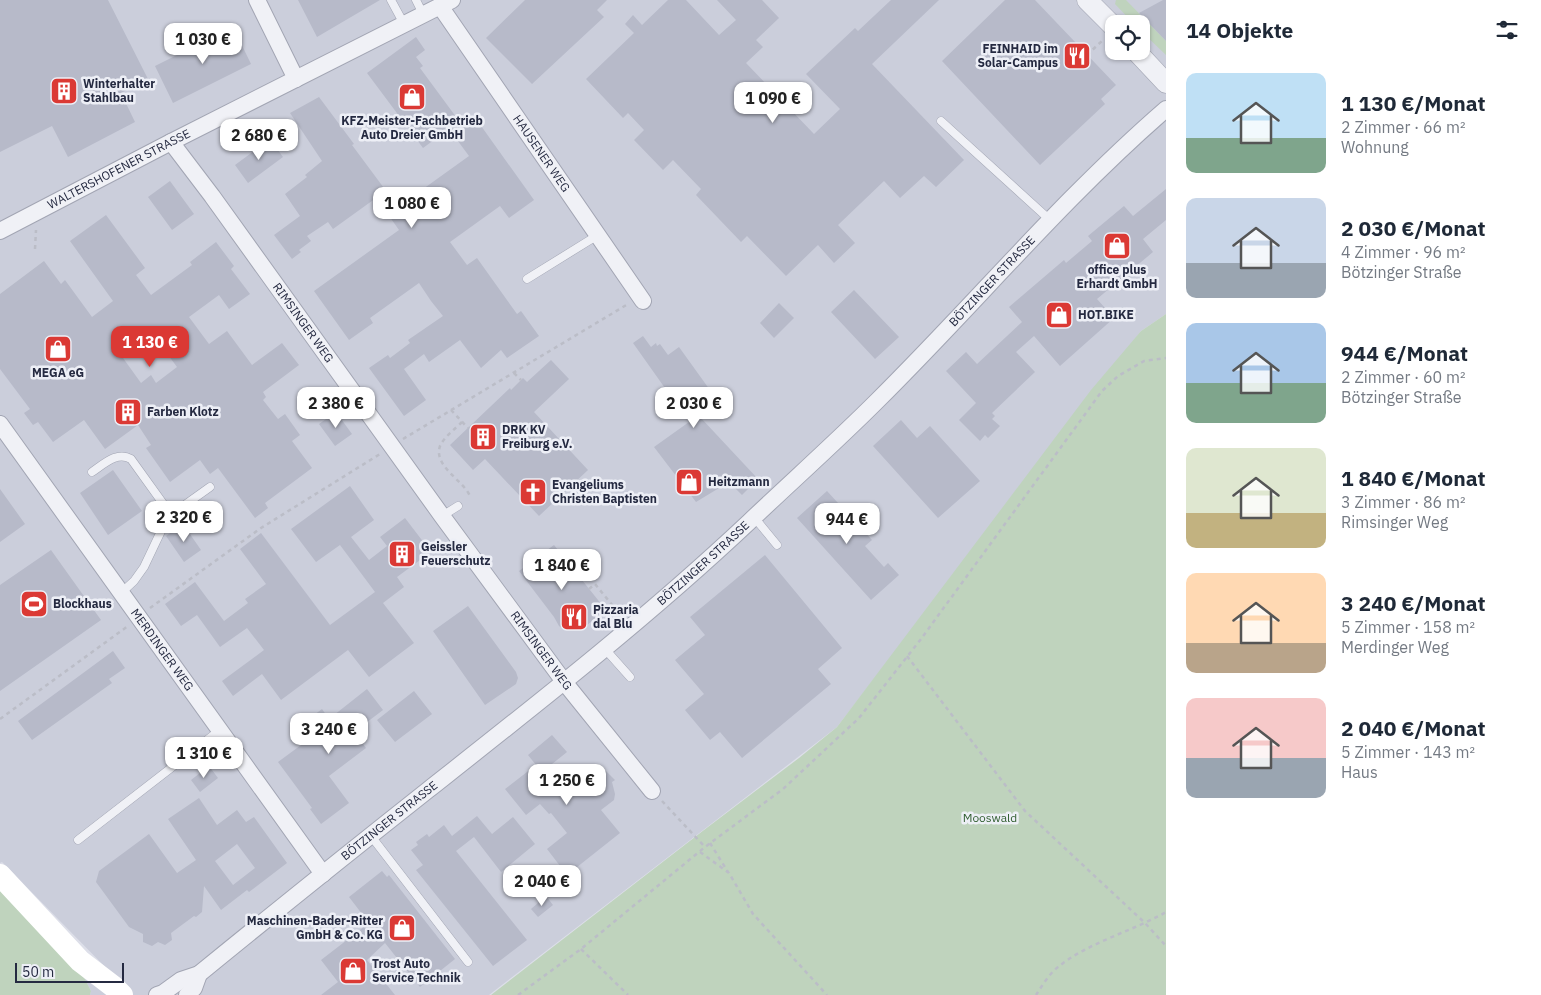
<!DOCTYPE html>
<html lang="de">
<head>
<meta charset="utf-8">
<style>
	body { margin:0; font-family:"IBM Plex Sans",sans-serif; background:#f6f6f7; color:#1f2937; height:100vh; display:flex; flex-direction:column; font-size:19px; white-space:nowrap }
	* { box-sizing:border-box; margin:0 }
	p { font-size:16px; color:#747a83 }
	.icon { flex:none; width:28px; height:28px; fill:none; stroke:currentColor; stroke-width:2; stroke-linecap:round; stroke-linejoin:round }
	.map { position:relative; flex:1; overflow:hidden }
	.panel { display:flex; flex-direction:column; background:#fff; width:375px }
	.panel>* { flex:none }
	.buttons { position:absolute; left:1105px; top:15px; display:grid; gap:10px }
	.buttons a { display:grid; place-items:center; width:45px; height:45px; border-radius:10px; background:#fff; box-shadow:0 1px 4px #0004; font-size:25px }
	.scale { position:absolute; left:15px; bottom:12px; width:109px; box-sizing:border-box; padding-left:5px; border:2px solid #252a41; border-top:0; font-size:14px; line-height:18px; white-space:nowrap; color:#252a41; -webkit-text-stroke:4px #edeff6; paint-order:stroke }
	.price { position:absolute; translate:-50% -42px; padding:0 11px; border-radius:10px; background:#fff; color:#222; font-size:16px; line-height:32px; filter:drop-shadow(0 1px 2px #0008) }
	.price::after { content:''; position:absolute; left:50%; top:30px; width:15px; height:11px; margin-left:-8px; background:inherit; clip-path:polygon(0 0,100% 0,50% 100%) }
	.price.on { background:#db3934; color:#fff }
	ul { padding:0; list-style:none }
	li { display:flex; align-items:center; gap:15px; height:125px; padding:0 20px }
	li span { display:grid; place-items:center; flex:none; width:140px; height:100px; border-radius:10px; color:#555 }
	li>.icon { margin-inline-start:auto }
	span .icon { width:60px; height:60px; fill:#fffc; stroke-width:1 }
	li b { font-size:21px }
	h2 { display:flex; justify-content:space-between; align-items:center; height:60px; padding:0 20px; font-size:21px }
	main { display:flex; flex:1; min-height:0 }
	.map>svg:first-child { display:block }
	.built { fill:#cbcedb; fill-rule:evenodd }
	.green { fill:#bfd3bd }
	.building { fill:#b7bac9; fill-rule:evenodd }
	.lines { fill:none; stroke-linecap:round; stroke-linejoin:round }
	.service-casing { stroke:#a2a5b3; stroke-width:9 }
	.minor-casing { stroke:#a2a5b3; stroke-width:18 }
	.tertiary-casing { stroke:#a2a5b3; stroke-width:21 }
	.path { stroke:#bbbdc7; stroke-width:2.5; stroke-dasharray:4 4; stroke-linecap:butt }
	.service { stroke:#f0f1f6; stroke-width:8 }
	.minor { stroke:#f0f1f6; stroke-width:16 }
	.tertiary { stroke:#f0f1f6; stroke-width:20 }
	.secondary { stroke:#fff; stroke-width:22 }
	.labels { text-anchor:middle; stroke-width:5; stroke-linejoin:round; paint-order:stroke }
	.poi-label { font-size:12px; font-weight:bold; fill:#252a41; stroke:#edeff6; text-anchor:start }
	.street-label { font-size:12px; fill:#252a41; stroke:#edeff6 }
	.park-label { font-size:12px; fill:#315e31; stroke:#edeff6 }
</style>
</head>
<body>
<main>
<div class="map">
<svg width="1166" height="995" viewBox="0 0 1166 995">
	<rect width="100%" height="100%" fill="#dddfe9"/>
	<path class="built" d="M 0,0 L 1166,0 L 1166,314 L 1141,331 L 837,727 L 489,995 L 90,995 L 91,991 L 85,979 L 114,976 L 2,862 L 0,863 ZM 1114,24 L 1141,24 L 1141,51 L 1114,51 Z"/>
	<path class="green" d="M 1116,0 L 1126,0 L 1166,41 L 1166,55 L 1141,31 L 1141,24 L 1134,24 L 1115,4 Z
		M 1166,314 L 1166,995 L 491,995 L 704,830 L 799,758 L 837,727 L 1091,390 L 1141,331 Z
		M 0,888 L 85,979 L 91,991 L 90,995 L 0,995 Z"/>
	<path class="building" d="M 0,0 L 108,0 L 148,79 L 121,93 L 135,122 L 68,157 L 52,126 L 0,152 Z
		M 298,0 L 380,0 L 317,37 Z
		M 525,0 L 607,0 L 597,10 L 604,17 L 532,84 L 486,38 Z
		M 668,0 L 686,0 L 719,35 L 736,20 L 717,0 L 762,0 L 779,18 L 756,40 L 763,47 L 746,63 L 814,134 L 840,109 L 806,74 L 855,28 L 858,31 L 891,0 L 939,0 L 872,64 L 964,160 L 936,187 L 924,176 L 900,198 L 884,181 L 838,225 L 855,243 L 834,263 L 818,245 L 786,276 L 747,236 L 741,242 L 696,195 L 701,189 L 673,160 L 663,170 L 634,140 L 644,130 L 628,113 L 623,118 L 586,79 L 634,33 L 625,24 L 633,15 L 642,25 Z
		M 1005,0 L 1035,0 L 1116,85 L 1101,99 L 1105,104 L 1040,165 L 942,61 Z
		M 1163,0 L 1166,0 L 1166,41 L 1139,13 Z
		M 233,27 L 251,64 L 173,103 L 155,66 Z
		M 416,37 L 425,50 L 416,57 L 423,66 L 420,68 L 462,125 L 474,116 L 534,200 L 509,218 L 500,206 L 450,242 L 467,265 L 477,258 L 517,314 L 521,311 L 539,336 L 507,358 L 501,350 L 481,368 L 460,340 L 429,362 L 424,354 L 404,369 L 426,400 L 404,416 L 369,368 L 388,355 L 390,358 L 410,343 L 408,340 L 443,316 L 431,301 L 419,283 L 370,318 L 373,323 L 349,340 L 314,291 L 399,230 L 387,213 L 376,198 L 333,229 L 328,222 L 307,236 L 311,241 L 299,250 L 301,252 L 292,259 L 274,235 L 300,216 L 285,194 L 307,177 L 305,175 L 322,161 L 290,113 L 319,97 L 354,144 L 352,145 L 398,207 L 469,156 L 449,129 L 423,148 L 367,73 Z
		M 270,139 L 283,157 L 248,183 L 235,165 Z
		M 170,181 L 194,214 L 172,230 L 148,197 Z
		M 1166,189 L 1166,220 L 1143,239 L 1153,252 L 1097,299 L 1114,318 L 1060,366 L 1034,336 L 1016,352 L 1035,372 L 992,413 L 995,416 L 992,419 L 1000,426 L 988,438 L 985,435 L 980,441 L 959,420 L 976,403 L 946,371 L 966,352 L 977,364 L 1022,322 L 1009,307 L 1064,260 L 1066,263 L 1092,241 L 1088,236 L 1124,206 L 1133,216 Z
		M 106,215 L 145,268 L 136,275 L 151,295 L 192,265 L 190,262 L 216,242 L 234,266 L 231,269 L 250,294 L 229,309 L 219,295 L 189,317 L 209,344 L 227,331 L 252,365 L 282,343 L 299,365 L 263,392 L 266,397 L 263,400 L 278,419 L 285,414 L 300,435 L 292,441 L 312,468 L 265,503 L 268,508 L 255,518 L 218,468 L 210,474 L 200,460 L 170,482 L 146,448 L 151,445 L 138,425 L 105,449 L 84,420 L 53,442 L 38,422 L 33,425 L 24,413 L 30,409 L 0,369 L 0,294 L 44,261 L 61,284 L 65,280 L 92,317 L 113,301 L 70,241 ZM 149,329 L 177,367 L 156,383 L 151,375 L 141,383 L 118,351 Z
		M 854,290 L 899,337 L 875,359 L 831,312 Z
		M 779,303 L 794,318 L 774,338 L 760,323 Z
		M 643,336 L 651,347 L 656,343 L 657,346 L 660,344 L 668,355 L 679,347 L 720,404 L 701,418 L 758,479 L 742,495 L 729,482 L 696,502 L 654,447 L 689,422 L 633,343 Z
		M 551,360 L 569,379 L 534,412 L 588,470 L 539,516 L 485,459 L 473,470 L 450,445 L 510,388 L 511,390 L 523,378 L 527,382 Z
		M 336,412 L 352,434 L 335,446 L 319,424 Z
		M 901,420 L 917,438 L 930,426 L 980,481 L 938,518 L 873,446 Z
		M 113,470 L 142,511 L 108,535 L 80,493 Z
		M 350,486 L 374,520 L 351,537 L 369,560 L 387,546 L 380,537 L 405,518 L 431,552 L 397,577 L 404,587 L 383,603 L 414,643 L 369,677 L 348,650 L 281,700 L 262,674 L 233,696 L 222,681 L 264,650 L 247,628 L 220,647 L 197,615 L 181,626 L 165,604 L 195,582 L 224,621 L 248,603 L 245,599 L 266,584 L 240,549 L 261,533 L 330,625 L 375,592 L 340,545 L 316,562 L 291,529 Z
		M 0,489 L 25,524 L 0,542 Z
		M 827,491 L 872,540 L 865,546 L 884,567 L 888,563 L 899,575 L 871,600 L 797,518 Z
		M 183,524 L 201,550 L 184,562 L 166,536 Z
		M 554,545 L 606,610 L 582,629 L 569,630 L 563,629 L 559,626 L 554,617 L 519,571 Z
		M 51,550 L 101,620 L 0,691 L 0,585 Z
		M 765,555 L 842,648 L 818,669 L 831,684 L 742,758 L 720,732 L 710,740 L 685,710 L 704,694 L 675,660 L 705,635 L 690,617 Z
		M 468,606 L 516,672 L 518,678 L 516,684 L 485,705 L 433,631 Z
		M 113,651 L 125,668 L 109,679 L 112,683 L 32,740 L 18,721 Z
		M 367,689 L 383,710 L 354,732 L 366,748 L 329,776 L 349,803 L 321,824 L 310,809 L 312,808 L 278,762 L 316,734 L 306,721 L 322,709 L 329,719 Z
		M 414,691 L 432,714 L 395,742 L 377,720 Z
		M 552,735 L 567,752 L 552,764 L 578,795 L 605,770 L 615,780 L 612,782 L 615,794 L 614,800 L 601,810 L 620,833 L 567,875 L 547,849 L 567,833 L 551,813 L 549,814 L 540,804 L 526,815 L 505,789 L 536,765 L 528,755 Z
		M 209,766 L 218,778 L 200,792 L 191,780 Z
		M 199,798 L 217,825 L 237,810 L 246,822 L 254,817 L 287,863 L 249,892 L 247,890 L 221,910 L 204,886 L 202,912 L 196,917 L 194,916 L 171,933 L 172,940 L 165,945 L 158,942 L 152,946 L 143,942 L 143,934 L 129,927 L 96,882 L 99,871 L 149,834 L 177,873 L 196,860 L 168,819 ZM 237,844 L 255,868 L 233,885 L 215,861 Z
		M 477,816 L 492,834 L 513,817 L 535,844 L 501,872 L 474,837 L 456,851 L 527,940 L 493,966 L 416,870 L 423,865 L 411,850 L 418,845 L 416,842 L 427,834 L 429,837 L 444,825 L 452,836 Z
		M 382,871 L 387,877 L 389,875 L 455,959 L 420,987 L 385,943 L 367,960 L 395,995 L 321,995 L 338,982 L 321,960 L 369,923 L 349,897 Z
		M 546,896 L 553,905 L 538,917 L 531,909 Z"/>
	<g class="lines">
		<g class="service-casing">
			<path id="service" d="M 391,0 L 404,24
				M 416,0 L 423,14
				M 941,121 L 1050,220
				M 527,279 L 598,235
				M 92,472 C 104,464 117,451 131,459 L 172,516
				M 442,516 L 458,506
				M 754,517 L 777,545
				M 121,593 L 134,581 L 144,567 L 163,527 L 182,507 L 210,487
				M 605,649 L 630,677
				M 371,836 L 468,962
				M 78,840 L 220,730"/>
		</g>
		<g class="minor-casing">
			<g id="minor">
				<path d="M 257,0 L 296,79"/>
				<path id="s1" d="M 440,6 L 643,301"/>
				<path id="s2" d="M 171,142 L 212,196 L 442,516 L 565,683 L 652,791"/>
				<path id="s3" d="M 0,231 L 171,142 L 452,0"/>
				<path id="s4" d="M 0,424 L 323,874"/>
				<path id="s5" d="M 157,995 L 163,993 L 181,980 L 199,974 C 275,912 351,851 428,790 C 537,704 647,618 749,522 C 791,482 835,443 877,401 C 974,305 1062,199 1166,109"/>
				<path d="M 187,995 L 194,988 L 199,974"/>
			</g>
		</g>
		<g class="tertiary-casing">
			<path id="tertiary" d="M 1087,0 L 1114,27
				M 1136,51 L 1166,83"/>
		</g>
		<path class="path" d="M 1087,55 L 1104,39
			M 35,249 L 36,230
			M 514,373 L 521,380
			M 451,410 L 468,428
			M 462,422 C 455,429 444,437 440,446 C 433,466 463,480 470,496
			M 403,439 L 628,304
			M 589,589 L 595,584 L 622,617
			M 150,608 L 261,528 L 380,454
			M 907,656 L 1025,811 L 1145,923 L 1166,946
			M 0,719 L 128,626
			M 662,801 L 705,847
			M 710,843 L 728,872
			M 700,852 L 729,873 L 753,914 L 827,995
			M 581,949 L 628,995
			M 518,995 L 581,949 L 705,847 L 783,789 L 859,718 L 921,639 L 1102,391 L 1118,376 L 1144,361 L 1166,358
			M 1036,995 C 1042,986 1049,974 1058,967 C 1089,942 1131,932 1166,912"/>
		<use href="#service" class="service"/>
		<use href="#minor" class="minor"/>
		<use href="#tertiary" class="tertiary"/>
		<path class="secondary" d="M 0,875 L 80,961 L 114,987 L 122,995"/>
	</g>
	<defs>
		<g id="restaurant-square" transform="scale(1.4375)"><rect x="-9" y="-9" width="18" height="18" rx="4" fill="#db3934" stroke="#edeff6"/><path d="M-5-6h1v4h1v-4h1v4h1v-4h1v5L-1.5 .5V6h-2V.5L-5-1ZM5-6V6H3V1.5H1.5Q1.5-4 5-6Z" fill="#fff"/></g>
		<g id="building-square" transform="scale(1.4375)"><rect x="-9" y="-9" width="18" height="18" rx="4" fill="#db3934" stroke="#edeff6"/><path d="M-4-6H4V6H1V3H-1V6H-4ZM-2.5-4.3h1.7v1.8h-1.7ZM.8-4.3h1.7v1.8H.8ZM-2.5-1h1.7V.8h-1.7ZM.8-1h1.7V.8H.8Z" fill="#fff"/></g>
		<g id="shop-square" transform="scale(1.4375)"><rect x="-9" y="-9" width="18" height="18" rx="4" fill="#db3934" stroke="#edeff6"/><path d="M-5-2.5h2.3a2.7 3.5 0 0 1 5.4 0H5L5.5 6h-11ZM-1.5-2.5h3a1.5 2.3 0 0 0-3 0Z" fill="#fff"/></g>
		<g id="church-square" transform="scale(1.4375)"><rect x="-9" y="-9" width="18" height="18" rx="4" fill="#db3934" stroke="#edeff6"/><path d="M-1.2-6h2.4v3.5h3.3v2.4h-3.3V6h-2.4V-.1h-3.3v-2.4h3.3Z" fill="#fff"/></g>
		<g id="stadium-square" transform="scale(1.4375)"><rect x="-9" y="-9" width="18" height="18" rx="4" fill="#db3934" stroke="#edeff6"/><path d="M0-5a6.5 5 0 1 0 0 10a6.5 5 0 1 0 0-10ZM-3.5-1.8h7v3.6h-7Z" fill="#fff"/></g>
	</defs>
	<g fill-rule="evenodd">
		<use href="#restaurant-square" x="1077" y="56"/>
		<use href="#building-square" x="64" y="91"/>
		<use href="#shop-square" x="412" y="97"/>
		<use href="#shop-square" x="1117" y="246"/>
		<use href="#shop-square" x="1059" y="315"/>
		<use href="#shop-square" x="58" y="349"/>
		<use href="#building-square" x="128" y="412"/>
		<use href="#building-square" x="483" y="437"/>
		<use href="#shop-square" x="689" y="482"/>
		<use href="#church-square" x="533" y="492"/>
		<use href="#building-square" x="402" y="554"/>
		<use href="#stadium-square" x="34" y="604"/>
		<use href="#restaurant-square" x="574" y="617"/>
		<use href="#shop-square" x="402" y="928"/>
		<use href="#shop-square" x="353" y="971"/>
	</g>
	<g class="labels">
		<g class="poi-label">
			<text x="1058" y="53" text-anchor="end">FEINHAID im<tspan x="1058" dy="14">Solar-Campus</tspan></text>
			<text x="83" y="88">Winterhalter<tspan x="83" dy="14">Stahlbau</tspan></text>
			<text x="412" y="125" text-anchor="middle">KFZ-Meister-Fachbetrieb<tspan x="412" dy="14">Auto Dreier GmbH</tspan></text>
			<text x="1117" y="274" text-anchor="middle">office plus<tspan x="1117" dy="14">Erhardt GmbH</tspan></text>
			<text x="1078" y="319">HOT.BIKE</text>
			<text x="58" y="377" text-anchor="middle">MEGA eG</text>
			<text x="147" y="416">Farben Klotz</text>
			<text x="502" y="434">DRK KV<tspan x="502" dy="14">Freiburg e.V.</tspan></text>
			<text x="708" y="486">Heitzmann</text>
			<text x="552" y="489">Evangeliums<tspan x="552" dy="14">Christen Baptisten</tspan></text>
			<text x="421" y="551">Geissler<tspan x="421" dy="14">Feuerschutz</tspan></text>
			<text x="53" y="608">Blockhaus</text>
			<text x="593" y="614">Pizzaria<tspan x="593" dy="14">dal Blu</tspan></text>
			<text x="383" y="925" text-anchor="end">Maschinen-Bader-Ritter<tspan x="383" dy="14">GmbH &amp; Co. KG</tspan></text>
			<text x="372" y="968">Trost Auto<tspan x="372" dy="14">Service Technik</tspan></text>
		</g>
		<g class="street-label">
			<text dy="4" stroke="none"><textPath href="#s1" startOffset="179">HAUSENER WEG</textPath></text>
			<text dy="4" stroke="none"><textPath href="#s3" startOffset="134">WALTERSHOFENER STRASSE</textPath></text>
			<text dy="4" stroke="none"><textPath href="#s5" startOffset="1102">BÖTZINGER STRASSE</textPath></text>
			<text dy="4" stroke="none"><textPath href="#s2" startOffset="224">RIMSINGER WEG</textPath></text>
			<text dy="4" stroke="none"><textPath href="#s5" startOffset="698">BÖTZINGER STRASSE</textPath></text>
			<text dy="4" stroke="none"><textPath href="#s4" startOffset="278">MERDINGER WEG</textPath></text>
			<text dy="4" stroke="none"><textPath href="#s2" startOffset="629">RIMSINGER WEG</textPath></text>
			<text dy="4" stroke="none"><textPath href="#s5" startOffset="292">BÖTZINGER STRASSE</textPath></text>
		</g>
		<g class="park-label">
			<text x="990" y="822">Mooswald</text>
		</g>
	</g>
</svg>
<div class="buttons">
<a><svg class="icon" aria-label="locate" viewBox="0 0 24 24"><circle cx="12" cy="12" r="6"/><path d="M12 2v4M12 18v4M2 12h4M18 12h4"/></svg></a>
</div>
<div class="scale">50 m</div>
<b class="price" style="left:203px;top:65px">1 030 €</b>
<b class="price" style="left:773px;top:124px">1 090 €</b>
<b class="price" style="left:259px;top:161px">2 680 €</b>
<b class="price" style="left:412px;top:229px">1 080 €</b>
<b class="price on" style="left:150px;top:368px">1 130 €</b>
<b class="price" style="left:336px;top:429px">2 380 €</b>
<b class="price" style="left:694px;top:429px">2 030 €</b>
<b class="price" style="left:184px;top:543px">2 320 €</b>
<b class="price" style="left:847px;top:545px">944 €</b>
<b class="price" style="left:562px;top:591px">1 840 €</b>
<b class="price" style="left:329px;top:755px">3 240 €</b>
<b class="price" style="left:204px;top:779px">1 310 €</b>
<b class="price" style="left:567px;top:806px">1 250 €</b>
<b class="price" style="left:542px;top:907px">2 040 €</b>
</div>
<section class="panel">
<h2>14 Objekte<svg class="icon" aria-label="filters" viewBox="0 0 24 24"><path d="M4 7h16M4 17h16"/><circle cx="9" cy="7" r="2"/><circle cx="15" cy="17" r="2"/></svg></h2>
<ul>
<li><span style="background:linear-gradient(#bfe0f5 65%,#7fa58c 0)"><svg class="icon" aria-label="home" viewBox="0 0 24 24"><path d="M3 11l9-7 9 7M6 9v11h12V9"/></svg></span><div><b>1 130 €/Monat</b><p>2 Zimmer · 66 m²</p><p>Wohnung</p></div></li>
<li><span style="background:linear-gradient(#c9d6e8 65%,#9aa5b1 0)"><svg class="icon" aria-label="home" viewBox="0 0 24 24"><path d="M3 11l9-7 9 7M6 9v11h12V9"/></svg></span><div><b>2 030 €/Monat</b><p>4 Zimmer · 96 m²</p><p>Bötzinger Straße</p></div></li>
<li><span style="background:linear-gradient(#a9c7e8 60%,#7fa58c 0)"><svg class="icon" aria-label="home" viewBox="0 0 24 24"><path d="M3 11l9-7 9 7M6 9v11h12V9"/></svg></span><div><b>944 €/Monat</b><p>2 Zimmer · 60 m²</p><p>Bötzinger Straße</p></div></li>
<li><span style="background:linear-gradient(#dfe7d0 65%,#c2b280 0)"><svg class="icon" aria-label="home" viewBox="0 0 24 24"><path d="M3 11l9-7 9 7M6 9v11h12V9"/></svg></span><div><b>1 840 €/Monat</b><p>3 Zimmer · 86 m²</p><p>Rimsinger Weg</p></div></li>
<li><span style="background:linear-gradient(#ffd9b3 70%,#b9a48a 0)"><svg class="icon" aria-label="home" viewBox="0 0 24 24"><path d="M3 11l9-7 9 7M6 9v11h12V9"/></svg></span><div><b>3 240 €/Monat</b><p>5 Zimmer · 158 m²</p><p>Merdinger Weg</p></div></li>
<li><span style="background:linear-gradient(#f6c9c9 60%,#9aa5b1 0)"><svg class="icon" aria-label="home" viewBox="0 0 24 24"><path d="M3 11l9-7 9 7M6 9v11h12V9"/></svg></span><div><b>2 040 €/Monat</b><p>5 Zimmer · 143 m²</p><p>Haus</p></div></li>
</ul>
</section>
</main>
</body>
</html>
